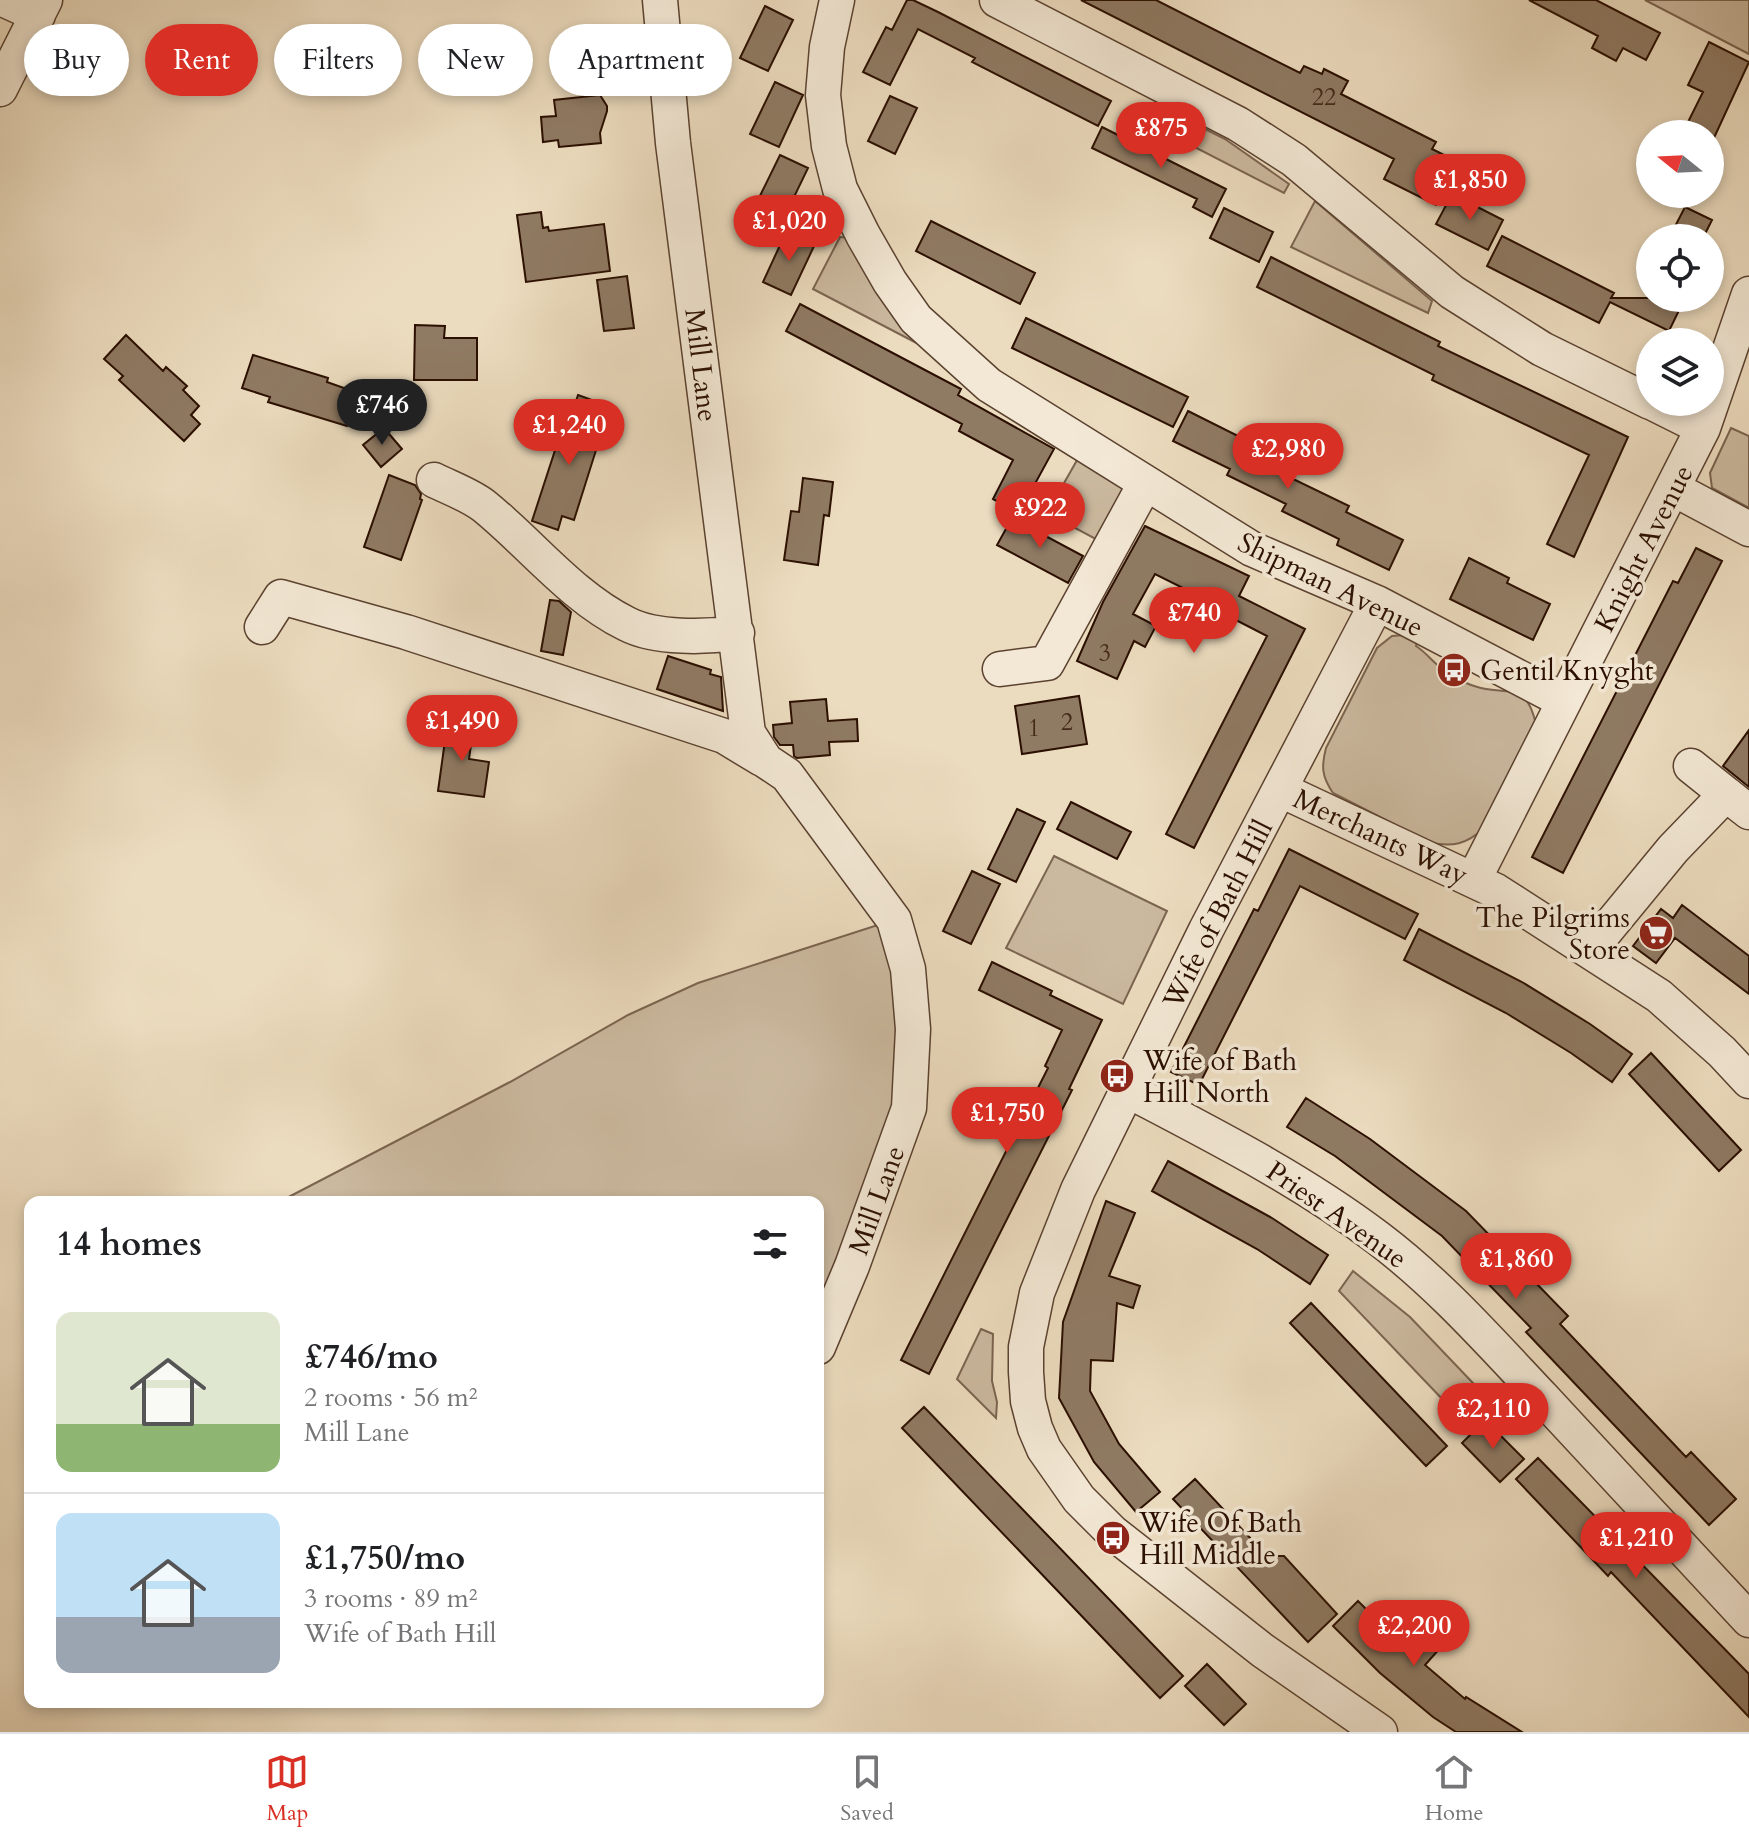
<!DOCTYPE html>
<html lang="en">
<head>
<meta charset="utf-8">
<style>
	body { margin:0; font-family:Cardo,serif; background:#f2f2f2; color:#202124; height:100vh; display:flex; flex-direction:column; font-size:30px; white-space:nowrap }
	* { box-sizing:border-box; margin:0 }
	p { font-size:26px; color:#757577 }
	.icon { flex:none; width:44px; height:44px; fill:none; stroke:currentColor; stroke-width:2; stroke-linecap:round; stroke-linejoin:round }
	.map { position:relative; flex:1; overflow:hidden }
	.drawer { position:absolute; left:24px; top:1196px; width:800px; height:512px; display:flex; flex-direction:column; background:#fff; border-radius:16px; box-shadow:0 4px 12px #0003 }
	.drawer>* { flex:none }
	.hud { position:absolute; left:24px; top:24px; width:800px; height:72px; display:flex; gap:16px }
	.needle { width:52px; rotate:288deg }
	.controls { position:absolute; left:1636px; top:120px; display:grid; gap:16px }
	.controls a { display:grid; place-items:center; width:88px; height:88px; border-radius:50%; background:#fff; box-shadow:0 4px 12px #0003; font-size:40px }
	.price { position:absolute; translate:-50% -68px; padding:0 18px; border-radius:28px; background:#d93025; color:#fff; font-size:26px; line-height:52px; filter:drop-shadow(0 2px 4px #0008) }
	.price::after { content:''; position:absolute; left:50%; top:48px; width:24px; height:18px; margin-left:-12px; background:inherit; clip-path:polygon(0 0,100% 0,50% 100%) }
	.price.on { background:#222; color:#fff }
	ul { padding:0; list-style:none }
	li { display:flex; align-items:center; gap:24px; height:200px; padding:0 32px }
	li+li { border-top:2px solid #e0e0e0 }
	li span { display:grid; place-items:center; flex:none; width:224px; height:160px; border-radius:16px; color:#555 }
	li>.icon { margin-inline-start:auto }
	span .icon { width:96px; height:96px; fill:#fffc; stroke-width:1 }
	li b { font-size:34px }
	h2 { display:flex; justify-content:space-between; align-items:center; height:96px; padding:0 32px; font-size:34px }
	.chip { padding:0 28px; border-radius:36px; background:#fff; box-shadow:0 4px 12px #0003; font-size:28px; line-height:72px }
	.chip.on { background:#d93025; color:#fff }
	.tab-bar { display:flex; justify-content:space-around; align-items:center; height:112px; border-top:2px solid #e0e0e0; background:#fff; font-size:22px; color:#757577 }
	.tab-bar a { display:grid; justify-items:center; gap:4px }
	.tab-bar .on { color:#d93025 }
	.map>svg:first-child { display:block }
	.green { fill:#cbb99f; stroke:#7b6450; stroke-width:2 }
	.building { fill:#8f7a63; stroke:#2b0f00; stroke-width:2 }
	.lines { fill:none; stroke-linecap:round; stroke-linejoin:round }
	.minor-casing { stroke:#5b4230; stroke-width:37 }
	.minor { stroke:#f3e8d5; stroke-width:34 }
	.labels { text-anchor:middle; stroke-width:7; stroke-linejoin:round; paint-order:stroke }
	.number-label { font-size:24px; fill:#442a19 }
	.street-label { font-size:28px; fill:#2b0f00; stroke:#f3e8d5 }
	.poi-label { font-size:28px; fill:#2b0f00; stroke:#f3e8d5; text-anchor:start }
</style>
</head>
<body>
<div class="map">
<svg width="1749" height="1732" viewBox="0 0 1749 1732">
	<rect width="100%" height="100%" fill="#ecdcbf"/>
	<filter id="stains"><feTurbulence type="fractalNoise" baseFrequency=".0025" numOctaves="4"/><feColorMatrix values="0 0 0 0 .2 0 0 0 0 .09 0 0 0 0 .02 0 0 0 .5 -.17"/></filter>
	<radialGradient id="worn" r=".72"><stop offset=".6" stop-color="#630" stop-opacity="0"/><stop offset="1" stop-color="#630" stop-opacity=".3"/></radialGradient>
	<path class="green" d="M 1645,0 L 1749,0 L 1749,54 Z
		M 1155,104 L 1225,139 L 1289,184 L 1284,193 L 1146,122 Z
		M 1315,201 L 1432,301 L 1428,313 L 1291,247 Z
		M 840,237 L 851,238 L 930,350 L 813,289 Z
		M 1731,428 L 1749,436 L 1749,508 L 1712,488 L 1710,473 Z
		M 1080,455 L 1136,489 L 1105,544 L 1047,513 Z
		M 1404,635 L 1418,639 L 1416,646 C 1427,653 1434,664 1445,671 C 1455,679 1473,687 1486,689 C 1516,693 1527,687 1536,724 L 1484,828 C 1467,844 1452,848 1429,842 L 1333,793 C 1322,777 1321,767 1326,748 L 1377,648 L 1392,636 Z
		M 1054,856 L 1167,911 L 1123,1004 L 1006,948 Z
		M 884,923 L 905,996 L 899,1109 L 818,1313 L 818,1202 L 279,1202 L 510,1082 L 628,1015 L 698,983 Z
		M 1353,1271 L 1410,1317 L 1492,1403 L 1467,1425 L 1339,1291 Z
		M 981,1329 L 993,1334 L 992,1381 L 997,1402 L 996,1418 L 957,1379 Z"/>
	<path class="building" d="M 907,0 L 913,0 L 938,12 L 1111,101 L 1098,126 L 972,62 L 975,58 L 918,29 L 890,85 L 863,72 L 886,27 L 892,30 Z
		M 1081,0 L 1156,0 L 1300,73 L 1304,66 L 1322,74 L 1324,69 L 1348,81 L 1341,94 L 1436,142 L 1432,149 L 1446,156 L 1448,180 L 1436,205 L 1384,179 L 1394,159 Z
		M 1529,0 L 1596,0 L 1660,33 L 1646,60 L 1623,48 L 1616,61 L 1592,48 L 1598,36 Z
		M 765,6 L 793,20 L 768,71 L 740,58 Z
		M 1709,42 L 1749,62 L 1713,140 L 1710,138 L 1710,134 L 1701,134 L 1686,126 L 1703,92 L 1688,85 Z
		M 775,82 L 803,95 L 779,147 L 750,134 Z
		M 600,95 L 607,106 L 607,111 L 600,133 L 601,143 L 559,147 L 558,140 L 543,142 L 541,117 L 556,116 L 554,100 Z
		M 890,96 L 917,108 L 895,154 L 868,141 Z
		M 1102,127 L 1226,189 L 1212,217 L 1193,207 L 1197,199 L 1092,148 Z
		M 780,155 L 808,168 L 783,220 L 755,206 Z
		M 1452,194 L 1503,220 L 1488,250 L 1436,224 Z
		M 1685,207 L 1712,220 L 1703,238 L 1669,238 Z
		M 1224,208 L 1273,232 L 1259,262 L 1210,238 Z
		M 541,212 L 543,228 L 548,227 L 549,231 L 604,224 L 610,271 L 526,282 L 517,215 Z
		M 931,221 L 1035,273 L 1020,304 L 916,251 Z
		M 787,230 L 815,244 L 791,295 L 763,282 Z
		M 1502,236 L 1614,293 L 1611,298 L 1685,298 L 1669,331 L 1610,302 L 1599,323 L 1487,266 Z
		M 1271,257 L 1440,342 L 1438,346 L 1628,437 L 1574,557 L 1547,544 L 1589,455 L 1432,380 L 1434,375 L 1257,287 Z
		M 627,276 L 634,328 L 604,331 L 597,280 Z
		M 800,304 L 961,389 L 958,395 L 1054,449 L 1019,513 L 993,499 L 1013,460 L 959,431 L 962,424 L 786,331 Z
		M 1026,318 L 1188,397 L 1173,427 L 1012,348 Z
		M 415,325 L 445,326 L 444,338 L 477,338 L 477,380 L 414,380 Z
		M 126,335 L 163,371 L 166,367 L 187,386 L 183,390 L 199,406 L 191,415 L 200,424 L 184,441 L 119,380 L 123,376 L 104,359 Z
		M 253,355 L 328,378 L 327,382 L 347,389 L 343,400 L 354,404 L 347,426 L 268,402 L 270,397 L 242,388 Z
		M 578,395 L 603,404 L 588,444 L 597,447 L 574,520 L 562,516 L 558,530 L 532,521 L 560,435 L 564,437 Z
		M 1188,411 L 1240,437 L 1237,443 L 1294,471 L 1291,478 L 1349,506 L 1346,512 L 1403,540 L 1389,570 L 1337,545 L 1339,539 L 1282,511 L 1286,504 L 1227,475 L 1230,469 L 1173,441 Z
		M 384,428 L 402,449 L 381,467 L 363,445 Z
		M 389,475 L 415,485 L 421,494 L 420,499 L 422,500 L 401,560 L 364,547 Z
		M 803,478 L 833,482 L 829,516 L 824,515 L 818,565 L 784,560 L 791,511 L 799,512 Z
		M 1012,518 L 1083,556 L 1068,583 L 997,545 Z
		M 1145,526 L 1249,576 L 1239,596 L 1305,629 L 1194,848 L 1166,834 L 1267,636 L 1195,599 L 1197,595 L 1155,574 L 1133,614 L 1156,626 L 1145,647 L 1134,641 L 1117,679 L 1077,661 L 1103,602 Z
		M 1696,548 L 1722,561 L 1563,873 L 1532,857 L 1673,581 L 1678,583 Z
		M 1469,558 L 1509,578 L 1507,583 L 1550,604 L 1533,640 L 1450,599 Z
		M 550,600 L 559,601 L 571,612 L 563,655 L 541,651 Z
		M 668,656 L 711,670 L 710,674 L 721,677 L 723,711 L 657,689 Z
		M 1079,696 L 1087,744 L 1022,754 L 1015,706 Z
		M 826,699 L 828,721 L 857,719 L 858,741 L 829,742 L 830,755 L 797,758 L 794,756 L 793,745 L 780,745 L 774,737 L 773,725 L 792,723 L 790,702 Z
		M 448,719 L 474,723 L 469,759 L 489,762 L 484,797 L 438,791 Z
		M 1749,730 L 1749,787 L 1723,766 Z
		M 1071,802 L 1131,832 L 1117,859 L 1057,829 Z
		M 1017,809 L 1045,822 L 1016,882 L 988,869 Z
		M 1289,849 L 1418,914 L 1405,939 L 1300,886 L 1199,1085 L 1171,1072 L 1254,909 L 1258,911 Z
		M 972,871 L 1000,884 L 971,944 L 943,931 Z
		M 1682,905 L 1749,956 L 1749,994 L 1675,938 L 1656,963 L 1633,946 L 1661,909 L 1673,918 Z
		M 1419,929 L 1522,982 L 1590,1024 L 1632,1054 L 1612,1082 L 1571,1053 L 1506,1013 L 1404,960 Z
		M 992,962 L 1052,991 L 1050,995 L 1102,1020 L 1069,1089 L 1072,1090 L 929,1374 L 901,1360 L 1048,1068 L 1045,1066 L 1062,1030 L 979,990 Z
		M 1651,1053 L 1741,1150 L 1719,1171 L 1629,1074 Z
		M 1306,1098 L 1370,1139 L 1466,1211 L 1568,1316 L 1560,1324 L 1686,1457 L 1691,1452 L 1736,1499 L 1709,1525 L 1526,1332 L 1531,1328 L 1442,1236 L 1335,1156 L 1287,1127 Z
		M 1168,1161 L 1272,1218 L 1328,1255 L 1310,1284 L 1257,1249 L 1152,1191 Z
		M 1106,1201 L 1135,1213 L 1109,1276 L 1140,1286 L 1133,1308 L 1117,1303 L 1113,1361 L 1091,1360 L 1090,1391 L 1119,1444 L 1160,1492 L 1136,1512 L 1094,1462 L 1059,1398 L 1063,1322 Z
		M 1311,1303 L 1447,1446 L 1426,1466 L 1290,1323 Z
		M 924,1407 L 1183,1676 L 1160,1698 L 902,1428 Z
		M 1485,1420 L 1524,1459 L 1500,1482 L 1462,1443 Z
		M 1538,1458 L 1749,1674 L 1749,1717 L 1611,1572 L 1608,1576 L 1516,1479 Z
		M 1195,1479 L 1267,1556 L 1284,1556 L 1337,1614 L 1308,1642 L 1173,1499 Z
		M 1358,1601 L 1368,1611 L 1375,1603 L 1394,1622 L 1401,1615 L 1423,1636 L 1458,1628 L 1425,1665 L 1465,1699 L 1466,1697 L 1522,1732 L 1456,1732 L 1433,1717 L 1380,1673 L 1333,1626 Z
		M 1207,1664 L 1246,1704 L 1224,1725 L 1185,1686 Z"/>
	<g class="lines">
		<g class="minor-casing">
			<path id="minor" d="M 5,0 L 38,15
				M 660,0 L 673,143 L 748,733 L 766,761 L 787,775 L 894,920 L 908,969 L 913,1029 L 909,1108 L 852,1266 L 818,1347
				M 837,0 L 827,47 L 823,95 L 829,146 L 840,189 L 863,235 L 890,282 L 916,319 L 989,385 L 1252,549 L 1377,603 L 1564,701
				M 997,0 L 1238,124 L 1294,160 L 1452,292 L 1542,349 L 1650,402
				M 0,89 L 45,0
				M 1651,402 L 1703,428
				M 434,480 C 450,488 470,495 484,506 C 531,544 572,597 627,624 C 656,639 706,637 737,633
				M 1674,489 L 1749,529
				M 1377,603 L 1206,930 L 1078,1190 L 1037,1293 L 1026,1347 L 1026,1372 L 1028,1401 L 1035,1428 L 1044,1449 L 1079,1499 L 1112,1532 L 1262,1650 L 1380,1732
				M 262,627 L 281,597 L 406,632 L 724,736 L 762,759
				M 1000,669 L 1047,663 L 1145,484
				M 1691,766 L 1726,794
				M 1281,790 L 1496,891 L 1659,996 L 1722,1052 L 1749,1081
				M 1474,879 L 1703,428 L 1749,294
				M 1589,951 L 1673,849 L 1726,794 L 1749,812
				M 1127,1090 C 1213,1135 1300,1179 1378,1238 C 1439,1284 1490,1342 1543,1398 C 1612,1472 1680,1546 1749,1620"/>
		</g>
		<use href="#minor" class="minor"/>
	</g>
	<defs>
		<g id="bus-disc" transform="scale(1.8)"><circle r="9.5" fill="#8f2418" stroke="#f3e8d5"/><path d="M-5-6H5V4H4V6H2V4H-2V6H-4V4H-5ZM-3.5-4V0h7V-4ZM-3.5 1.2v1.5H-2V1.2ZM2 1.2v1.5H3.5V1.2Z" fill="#fff"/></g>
		<g id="supermarket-disc" transform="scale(1.8)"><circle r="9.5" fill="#8f2418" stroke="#f3e8d5"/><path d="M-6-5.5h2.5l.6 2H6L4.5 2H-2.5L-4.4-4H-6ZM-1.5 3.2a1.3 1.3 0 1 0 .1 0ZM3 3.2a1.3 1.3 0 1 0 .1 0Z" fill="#fff"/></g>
	</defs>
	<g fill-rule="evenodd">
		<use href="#bus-disc" x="1454" y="670"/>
		<use href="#supermarket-disc" x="1656" y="933"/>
		<use href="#bus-disc" x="1117" y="1076"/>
		<use href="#bus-disc" x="1113" y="1538"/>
	</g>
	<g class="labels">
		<g class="number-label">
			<text x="1324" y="105">22</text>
			<text x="1105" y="661">3</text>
			<text x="1067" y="730">2</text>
			<text x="1034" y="736">1</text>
		</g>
		<g class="street-label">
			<text transform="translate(702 365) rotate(83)" y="10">Mill Lane</text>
			<text transform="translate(1643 548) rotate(-63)" y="10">Knight Avenue</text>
			<text transform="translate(1331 584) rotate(26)" y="10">Shipman Avenue</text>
			<text transform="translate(1381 836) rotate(25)" y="10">Merchants Way</text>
			<text transform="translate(1217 914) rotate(-63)" y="10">Wife of Bath Hill</text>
			<text transform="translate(876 1200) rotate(-70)" y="10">Mill Lane</text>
			<text transform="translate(1337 1214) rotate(35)" y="10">Priest Avenue</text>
		</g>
		<g class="poi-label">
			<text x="1480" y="680">Gentil Knyght</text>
			<text x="1630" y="927" text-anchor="end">The Pilgrims<tspan x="1630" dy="32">Store</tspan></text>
			<text x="1143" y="1070">Wife of Bath<tspan x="1143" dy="32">Hill North</tspan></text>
			<text x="1139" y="1532">Wife Of Bath<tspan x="1139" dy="32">Hill Middle</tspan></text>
		</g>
	</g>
	<rect width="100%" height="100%" filter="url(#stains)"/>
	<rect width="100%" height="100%" fill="url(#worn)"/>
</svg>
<div class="controls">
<a><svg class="needle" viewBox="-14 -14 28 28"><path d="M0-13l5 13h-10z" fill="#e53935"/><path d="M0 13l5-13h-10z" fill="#757577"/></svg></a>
<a><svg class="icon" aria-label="locate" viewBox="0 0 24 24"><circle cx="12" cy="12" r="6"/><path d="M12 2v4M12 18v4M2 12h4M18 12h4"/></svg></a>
<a><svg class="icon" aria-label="layers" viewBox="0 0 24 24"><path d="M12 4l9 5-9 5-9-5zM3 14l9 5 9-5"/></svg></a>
</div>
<b class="price" style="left:1161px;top:170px">£875</b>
<b class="price" style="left:1470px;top:222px">£1,850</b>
<b class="price" style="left:789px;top:263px">£1,020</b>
<b class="price on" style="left:382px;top:447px">£746</b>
<b class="price" style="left:569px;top:467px">£1,240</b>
<b class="price" style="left:1288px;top:491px">£2,980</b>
<b class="price" style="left:1040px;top:550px">£922</b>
<b class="price" style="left:1194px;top:655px">£740</b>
<b class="price" style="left:462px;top:763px">£1,490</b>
<b class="price" style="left:1007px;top:1155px">£1,750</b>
<b class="price" style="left:1516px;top:1301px">£1,860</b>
<b class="price" style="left:1493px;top:1451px">£2,110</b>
<b class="price" style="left:1636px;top:1580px">£1,210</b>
<b class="price" style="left:1414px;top:1668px">£2,200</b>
<div class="hud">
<a class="chip">Buy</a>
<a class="chip on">Rent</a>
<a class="chip">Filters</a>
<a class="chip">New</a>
<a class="chip">Apartment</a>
</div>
<section class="drawer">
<h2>14 homes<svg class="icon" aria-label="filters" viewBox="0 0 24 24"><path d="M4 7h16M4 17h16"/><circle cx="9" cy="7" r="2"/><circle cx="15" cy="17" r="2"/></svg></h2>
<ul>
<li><span style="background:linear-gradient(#dfe7d0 70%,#8fb573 0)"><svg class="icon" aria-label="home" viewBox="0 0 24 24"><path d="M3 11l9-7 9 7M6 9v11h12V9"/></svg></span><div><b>£746/mo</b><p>2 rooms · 56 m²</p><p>Mill Lane</p></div></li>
<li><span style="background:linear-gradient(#bfe0f5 65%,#9aa5b1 0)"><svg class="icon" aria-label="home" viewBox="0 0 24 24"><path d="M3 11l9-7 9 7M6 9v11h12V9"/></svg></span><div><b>£1,750/mo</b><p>3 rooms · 89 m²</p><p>Wife of Bath Hill</p></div></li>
</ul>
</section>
</div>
<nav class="tab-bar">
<a class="on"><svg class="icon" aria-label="map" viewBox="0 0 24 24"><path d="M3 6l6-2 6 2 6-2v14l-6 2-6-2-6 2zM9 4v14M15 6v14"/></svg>Map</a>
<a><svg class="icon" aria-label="saved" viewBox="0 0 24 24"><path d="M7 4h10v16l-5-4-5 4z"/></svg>Saved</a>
<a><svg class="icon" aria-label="home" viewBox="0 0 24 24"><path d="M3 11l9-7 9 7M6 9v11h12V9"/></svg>Home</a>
</nav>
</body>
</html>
